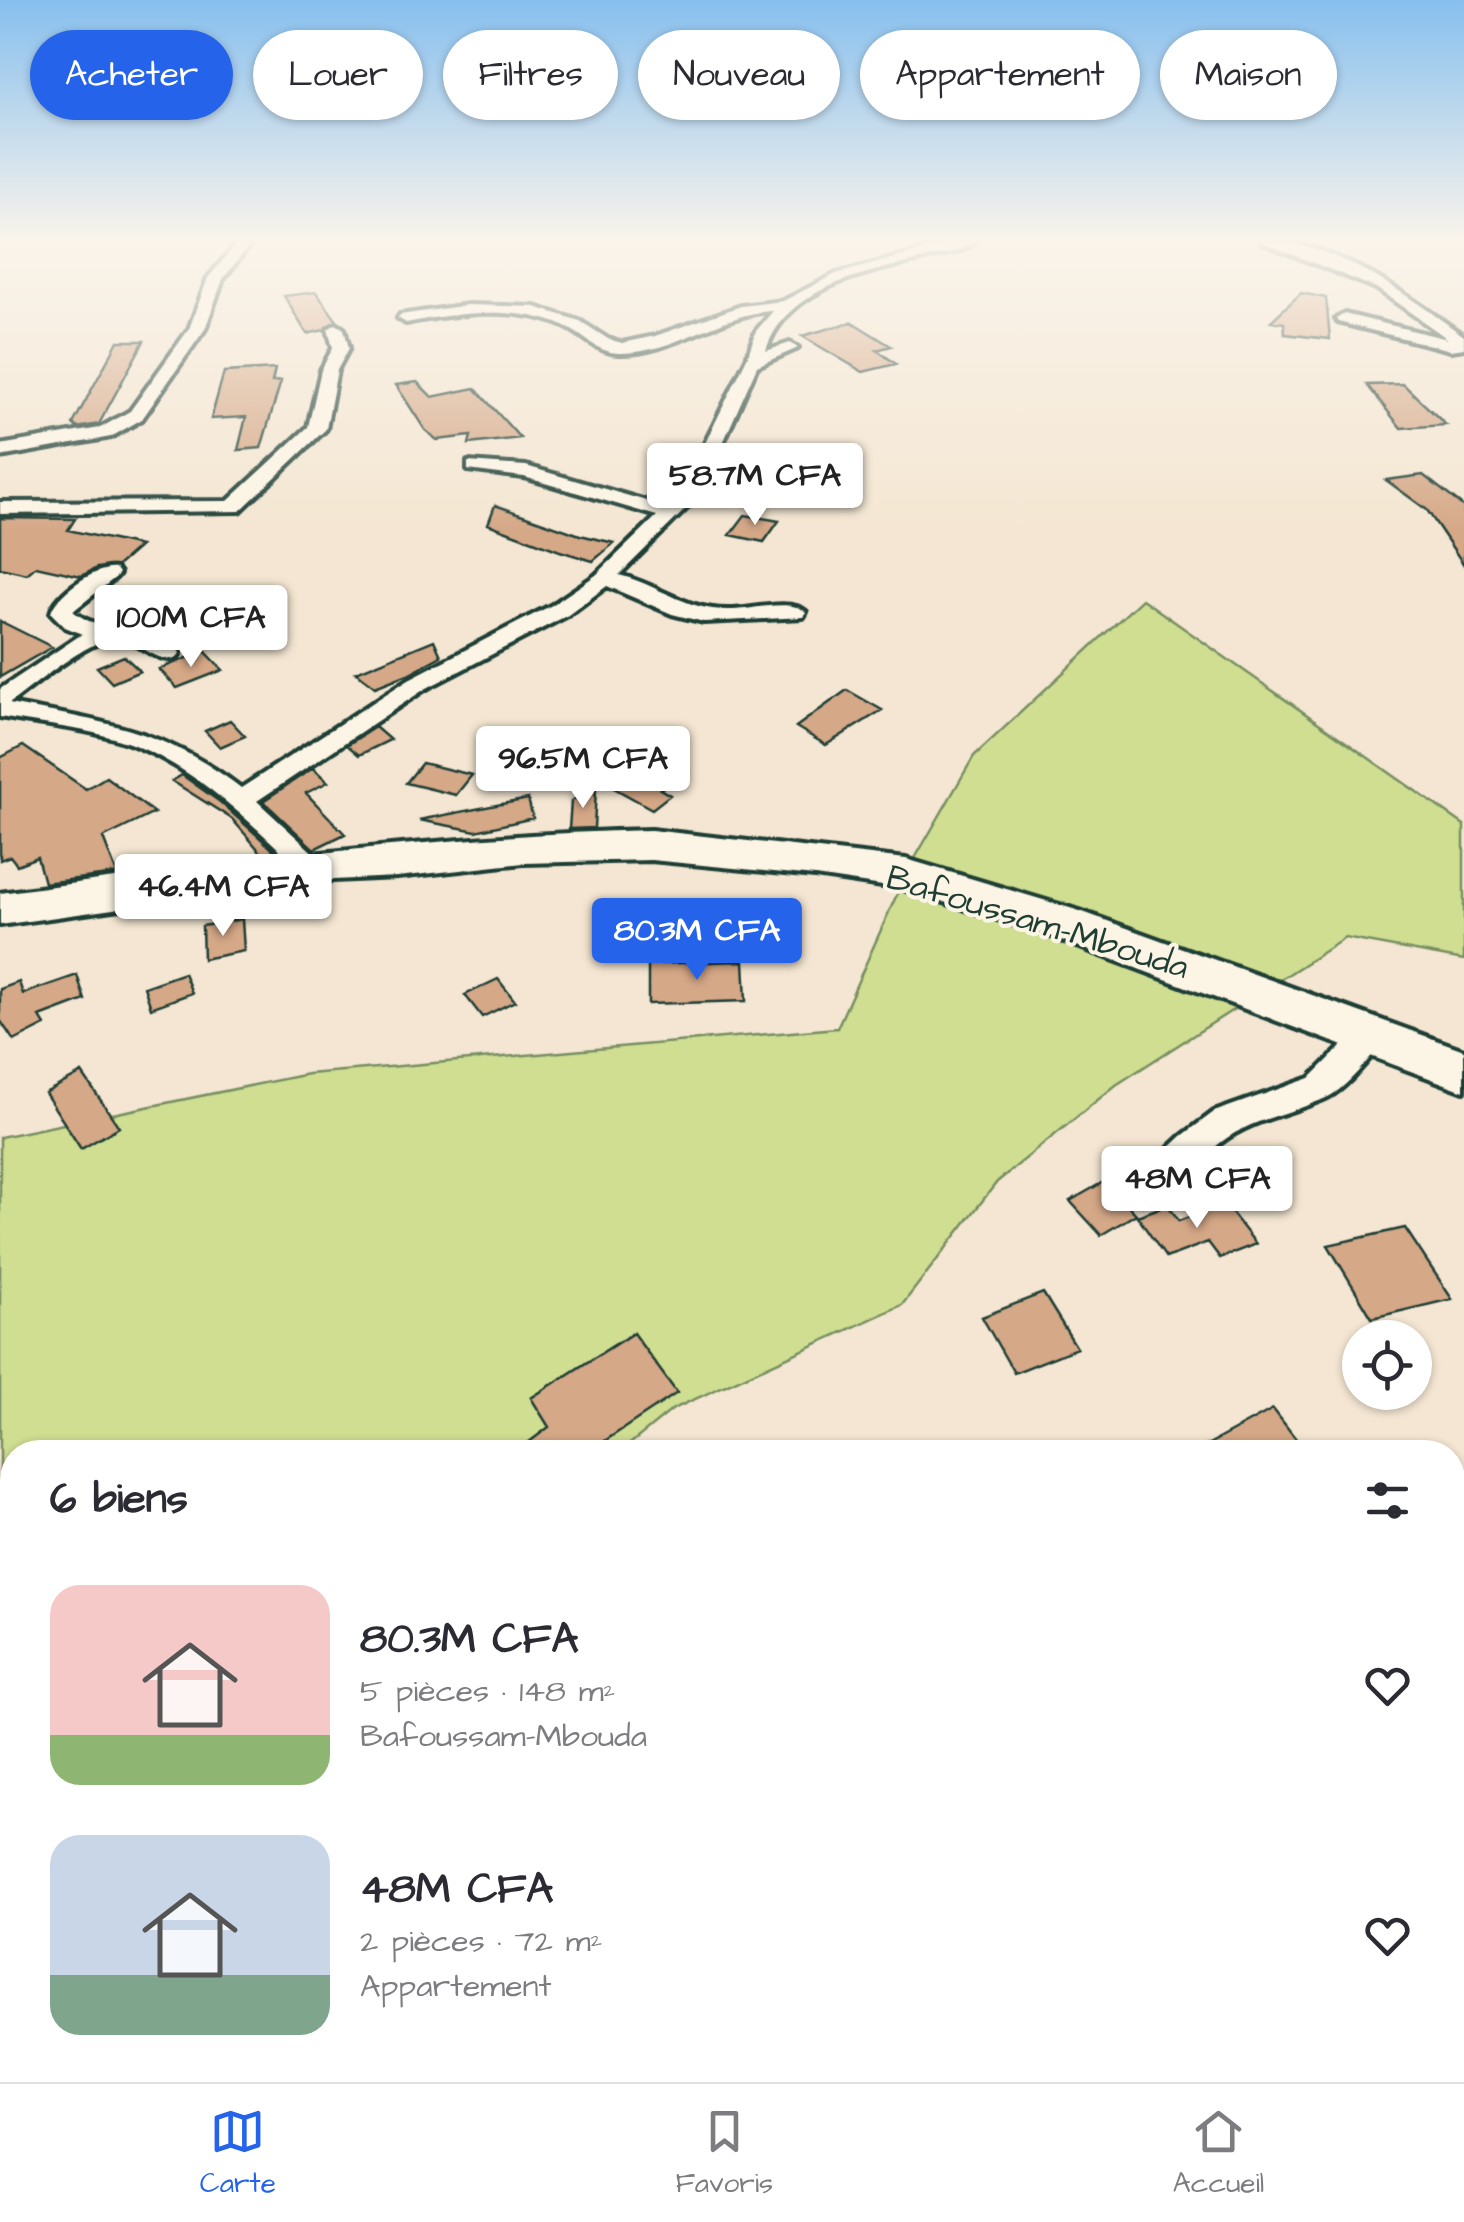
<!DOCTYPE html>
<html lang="fr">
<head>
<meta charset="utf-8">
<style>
	body { margin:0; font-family:"Architects Daughter",sans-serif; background:#f7f7f7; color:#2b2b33; height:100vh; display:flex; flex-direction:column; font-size:38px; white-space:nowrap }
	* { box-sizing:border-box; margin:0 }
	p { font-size:32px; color:#7c7c81 }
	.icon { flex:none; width:55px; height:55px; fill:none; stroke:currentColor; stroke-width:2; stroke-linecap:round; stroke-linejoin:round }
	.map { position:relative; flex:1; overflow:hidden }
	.details { position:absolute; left:0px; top:1440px; width:1465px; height:642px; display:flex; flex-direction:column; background:#fff; border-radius:40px 40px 0 0; box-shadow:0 2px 8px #0004 }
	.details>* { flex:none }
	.guide { position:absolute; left:30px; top:30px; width:1405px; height:90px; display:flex; gap:20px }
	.controls { position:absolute; left:1342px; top:1320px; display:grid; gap:20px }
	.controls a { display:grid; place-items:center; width:90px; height:90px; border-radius:50%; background:#fff; box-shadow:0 2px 8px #0004; font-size:50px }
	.price { position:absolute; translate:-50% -85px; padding:0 22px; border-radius:10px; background:#fff; color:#222; font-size:32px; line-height:65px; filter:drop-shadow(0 2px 5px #0008) }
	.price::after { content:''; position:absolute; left:50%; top:60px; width:30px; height:22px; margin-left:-15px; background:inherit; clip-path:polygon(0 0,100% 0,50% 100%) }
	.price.current { background:#2563eb; color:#fff }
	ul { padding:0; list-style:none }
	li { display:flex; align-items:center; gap:30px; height:250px; padding:0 50px }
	li span { display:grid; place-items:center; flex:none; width:280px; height:200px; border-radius:30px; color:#555 }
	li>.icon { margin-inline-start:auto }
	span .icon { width:120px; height:120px; fill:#fffc; stroke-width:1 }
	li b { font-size:42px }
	h2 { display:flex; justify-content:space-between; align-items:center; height:120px; padding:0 50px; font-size:42px }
	.chip { padding:0 35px; border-radius:45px; background:#fff; box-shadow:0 2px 8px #0004; font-size:35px; line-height:90px }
	.chip.current { background:#2563eb; color:#fff }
	.tab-bar { display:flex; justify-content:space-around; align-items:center; height:140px; border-top:2px solid #e1e1e2; background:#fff; font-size:28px; color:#7c7c81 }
	.tab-bar a { display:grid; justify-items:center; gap:5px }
	.tab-bar .current { color:#2563eb }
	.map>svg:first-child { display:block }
	.green { fill:#cfde91; stroke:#778e62; stroke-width:2.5 }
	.building { fill:#d5a887; stroke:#1f3d34; stroke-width:2.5 }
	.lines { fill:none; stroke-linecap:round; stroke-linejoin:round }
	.minor-casing { stroke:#1f3d34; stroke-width:8 }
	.trunk-casing { stroke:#1f3d34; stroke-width:8 }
	.minor { fill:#fcf5e5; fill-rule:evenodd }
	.trunk { fill:#fcf5e5; fill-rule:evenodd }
	.labels { text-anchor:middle; stroke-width:8; stroke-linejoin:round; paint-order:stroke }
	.street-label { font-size:35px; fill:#1f3d34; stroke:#fcf5e5 }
</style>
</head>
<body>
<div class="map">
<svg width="1464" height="2082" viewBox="0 0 1464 2082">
	<rect width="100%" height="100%" fill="#f4e6d2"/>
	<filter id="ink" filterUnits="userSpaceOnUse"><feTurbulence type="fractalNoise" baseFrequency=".01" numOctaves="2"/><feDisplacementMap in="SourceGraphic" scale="20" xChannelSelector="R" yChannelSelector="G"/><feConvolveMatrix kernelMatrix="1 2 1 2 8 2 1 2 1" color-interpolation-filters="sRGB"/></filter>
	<g filter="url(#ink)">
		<path class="green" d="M 1142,599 L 1464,825 L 1464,960 L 1345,938 L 1116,1085 L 997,1182 L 902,1305 L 673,1409 L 620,1452 L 12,1452 L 12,2070 L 298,2070 L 308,2082 L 0,2082 L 0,1137 L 308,1074 L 837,1028 L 906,874 L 974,756 Z"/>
		<path class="building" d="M 316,292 L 337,321 L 324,330 L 307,334 L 284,296 Z
			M 1301,293 L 1326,298 L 1330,339 L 1285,334 L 1284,323 L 1271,321 Z
			M 852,322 L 891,346 L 877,350 L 896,364 L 863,372 L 802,336 Z
			M 118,341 L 144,341 L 99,424 L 77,428 L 73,424 Z
			M 275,369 L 272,382 L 281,381 L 261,448 L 238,450 L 246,417 L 211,419 L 224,372 Z
			M 417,382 L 432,397 L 475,388 L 520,438 L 469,444 L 471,436 L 437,440 L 425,430 L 396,385 Z
			M 1403,384 L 1446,425 L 1401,428 L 1367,385 Z
			M 1423,475 L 1464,507 L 1464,565 L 1427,510 L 1386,480 Z
			M 495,505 L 580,535 L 614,543 L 593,561 L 560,551 L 488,524 Z
			M 745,515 L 779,521 L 764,542 L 730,535 Z
			M 0,518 L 75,519 L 68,530 L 140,546 L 117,566 L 97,568 L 81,576 L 36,566 L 27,574 L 0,568 Z
			M 0,621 L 52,647 L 0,677 Z
			M 434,640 L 441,656 L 408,674 L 375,687 L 356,672 Z
			M 205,651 L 223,670 L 177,688 L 159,669 Z
			M 124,656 L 140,671 L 112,683 L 97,667 Z
			M 847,690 L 882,710 L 826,745 L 796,727 Z
			M 230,720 L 245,736 L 220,747 L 205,731 Z
			M 375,727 L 390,740 L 359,755 L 347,745 Z
			M 650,743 L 689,771 L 660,789 L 670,795 L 652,809 L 605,783 L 608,782 L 597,773 Z
			M 23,746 L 86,789 L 106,777 L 154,813 L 103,838 L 117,874 L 44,883 L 37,857 L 17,865 L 10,856 L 0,860 L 0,758 Z
			M 422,763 L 472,775 L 456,795 L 406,783 Z
			M 313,768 L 328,782 L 306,793 L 345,834 L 314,849 L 263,801 Z
			M 182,775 L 220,802 L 278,854 L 264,856 L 232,819 L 172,781 Z
			M 596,788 L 594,828 L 569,829 L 571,801 Z
			M 528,799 L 533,818 L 476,831 L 419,820 Z
			M 242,919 L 244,951 L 203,959 L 202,926 Z
			M 744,961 L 746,1001 L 648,1004 L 648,964 Z
			M 184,973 L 192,993 L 151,1008 L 144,987 Z
			M 77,975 L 85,1000 L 40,1017 L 45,1025 L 14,1041 L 0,1020 L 0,989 L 19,982 L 23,994 Z
			M 498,979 L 515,1001 L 482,1017 L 465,995 Z
			M 82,1073 L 119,1127 L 81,1149 L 45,1093 Z
			M 1105,1181 L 1136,1214 L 1101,1235 L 1070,1201 Z
			M 1224,1203 L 1256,1244 L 1220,1258 L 1208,1242 L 1166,1258 L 1137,1216 L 1168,1205 L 1179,1221 Z
			M 1405,1228 L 1452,1299 L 1372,1318 L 1328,1245 Z
			M 1043,1293 L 1077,1348 L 1014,1373 L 982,1317 Z
			M 633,1333 L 677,1393 L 588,1452 L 516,1452 L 549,1427 L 531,1398 Z
			M 1273,1409 L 1306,1452 L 1194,1452 Z"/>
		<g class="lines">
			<g class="minor-casing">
				<path id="minor" d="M 238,242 L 252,242 L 223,279 L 205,329 L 142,419 L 111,437 L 0,457 L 0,445 L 100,428 L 130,411 L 189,329 L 208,278 Z
					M 954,242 L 975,242 C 962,252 941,255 924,259 C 866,273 786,286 766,351 L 790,343 L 798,348 L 757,366 L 700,495 L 619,575 C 659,585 687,611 730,610 C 751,610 791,598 806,612 L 803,617 L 704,622 L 672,614 L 607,586 L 568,615 L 425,689 L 257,801 L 321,860 L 325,866 L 321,872 L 303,872 C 251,823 198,769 129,743 C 88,728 43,725 0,717 L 0,689 L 82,634 L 65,627 L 51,613 C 55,594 97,565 116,569 L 119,573 L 116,577 L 73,611 C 99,632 108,619 133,627 C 149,632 163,641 177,648 L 180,653 L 177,658 C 158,663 143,646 125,639 C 98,629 32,688 9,704 C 103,722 163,728 241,788 L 409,679 L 552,605 L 596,575 L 657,516 L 524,477 L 468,470 L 468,462 L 526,466 L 667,507 L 681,492 L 747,358 L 756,331 L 773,311 C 719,313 672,355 618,353 C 596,352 583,334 564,326 C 515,305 457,313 406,323 L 398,318 L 400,315 L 468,305 L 535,307 L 580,321 L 608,339 L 622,343 L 655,336 L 741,306 L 783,301 L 836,274 Z
					M 1261,242 C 1331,237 1409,297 1464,336 L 1464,348 L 1451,350 L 1338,322 L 1336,319 L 1344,314 L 1448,339 L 1376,288 Z
					M 336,324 L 344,329 L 349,348 L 337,370 L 326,429 L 240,511 L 0,514 L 0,502 L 228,501 L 308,427 L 321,370 L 333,348 L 328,329 Z
					M 1373,1022 L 1384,1026 L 1388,1034 L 1384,1042 C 1368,1059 1348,1087 1328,1097 C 1292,1114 1252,1118 1220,1143 C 1197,1160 1164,1212 1134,1201 L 1130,1191 L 1134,1181 L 1182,1136 L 1214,1112 L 1310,1078 L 1362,1026 Z
					M 1464,1576 L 1464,1623 L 1452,1627 L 1452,1580 Z
					M 1452,1750 L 1464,1755 L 1464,1817 L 1452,1813 Z
					M 1464,1970 L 1464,2022 L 1452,2027 L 1452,1974 Z
					M 772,2070 L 831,2070 L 836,2082 L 777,2082 Z
					M 1327,2070 L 1388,2070 L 1383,2082 L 1322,2082 Z"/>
			</g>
			<g class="trunk-casing">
				<path id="trunk" d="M 651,830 L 906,859 L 1080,911 L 1464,1050 L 1464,1091 L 1048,935 L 903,889 L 815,876 L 651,860 L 523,863 L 397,877 L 312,881 L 0,925 L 0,893 C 217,864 432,835 651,830 Z"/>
			</g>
			<use href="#minor" class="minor"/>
			<use href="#trunk" class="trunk"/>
		</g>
	</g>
	<linearGradient id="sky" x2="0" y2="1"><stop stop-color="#87bfee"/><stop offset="0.45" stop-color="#faf4eb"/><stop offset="1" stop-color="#faf4eb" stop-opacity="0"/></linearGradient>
	<rect width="1464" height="533" fill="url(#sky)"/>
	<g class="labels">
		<g class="street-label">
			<text transform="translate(1038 921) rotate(17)" y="12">Bafoussam-Mbouda</text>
		</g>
	</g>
</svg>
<div class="controls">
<a><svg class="icon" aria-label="locate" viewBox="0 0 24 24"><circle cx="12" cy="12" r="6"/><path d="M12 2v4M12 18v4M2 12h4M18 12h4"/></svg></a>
</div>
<b class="price" style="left:755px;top:528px">58.7M CFA</b>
<b class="price" style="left:191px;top:670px">100M CFA</b>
<b class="price" style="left:583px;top:811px">96.5M CFA</b>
<b class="price" style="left:223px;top:939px">46.4M CFA</b>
<b class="price current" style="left:697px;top:983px">80.3M CFA</b>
<b class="price" style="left:1197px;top:1231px">48M CFA</b>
<div class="guide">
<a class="chip current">Acheter</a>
<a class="chip">Louer</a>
<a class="chip">Filtres</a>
<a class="chip">Nouveau</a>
<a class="chip">Appartement</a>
<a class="chip">Maison</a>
</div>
<section class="details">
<h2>6 biens<svg class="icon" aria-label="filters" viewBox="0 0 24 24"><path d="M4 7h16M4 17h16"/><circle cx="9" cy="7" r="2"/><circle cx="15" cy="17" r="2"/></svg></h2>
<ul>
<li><span style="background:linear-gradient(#f6c9c9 75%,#8fb573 0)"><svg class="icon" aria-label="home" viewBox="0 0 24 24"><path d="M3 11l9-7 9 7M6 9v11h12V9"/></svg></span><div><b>80.3M CFA</b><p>5 pièces · 148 m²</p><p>Bafoussam-Mbouda</p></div><svg class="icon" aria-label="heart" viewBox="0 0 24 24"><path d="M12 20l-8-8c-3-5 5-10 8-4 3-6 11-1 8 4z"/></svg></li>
<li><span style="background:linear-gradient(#c9d6e8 70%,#7fa58c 0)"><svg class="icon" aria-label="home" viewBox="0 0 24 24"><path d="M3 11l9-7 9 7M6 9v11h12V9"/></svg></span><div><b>48M CFA</b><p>2 pièces · 72 m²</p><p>Appartement</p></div><svg class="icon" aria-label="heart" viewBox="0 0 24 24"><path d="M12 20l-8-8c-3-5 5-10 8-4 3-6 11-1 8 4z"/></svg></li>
</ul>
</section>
</div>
<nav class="tab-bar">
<a class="current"><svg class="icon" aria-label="map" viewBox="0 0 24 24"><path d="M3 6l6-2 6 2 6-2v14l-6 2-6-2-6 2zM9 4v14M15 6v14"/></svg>Carte</a>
<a><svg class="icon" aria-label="saved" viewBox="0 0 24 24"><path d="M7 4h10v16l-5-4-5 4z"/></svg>Favoris</a>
<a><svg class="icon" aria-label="home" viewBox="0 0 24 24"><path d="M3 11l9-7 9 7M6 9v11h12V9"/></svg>Accueil</a>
</nav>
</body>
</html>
